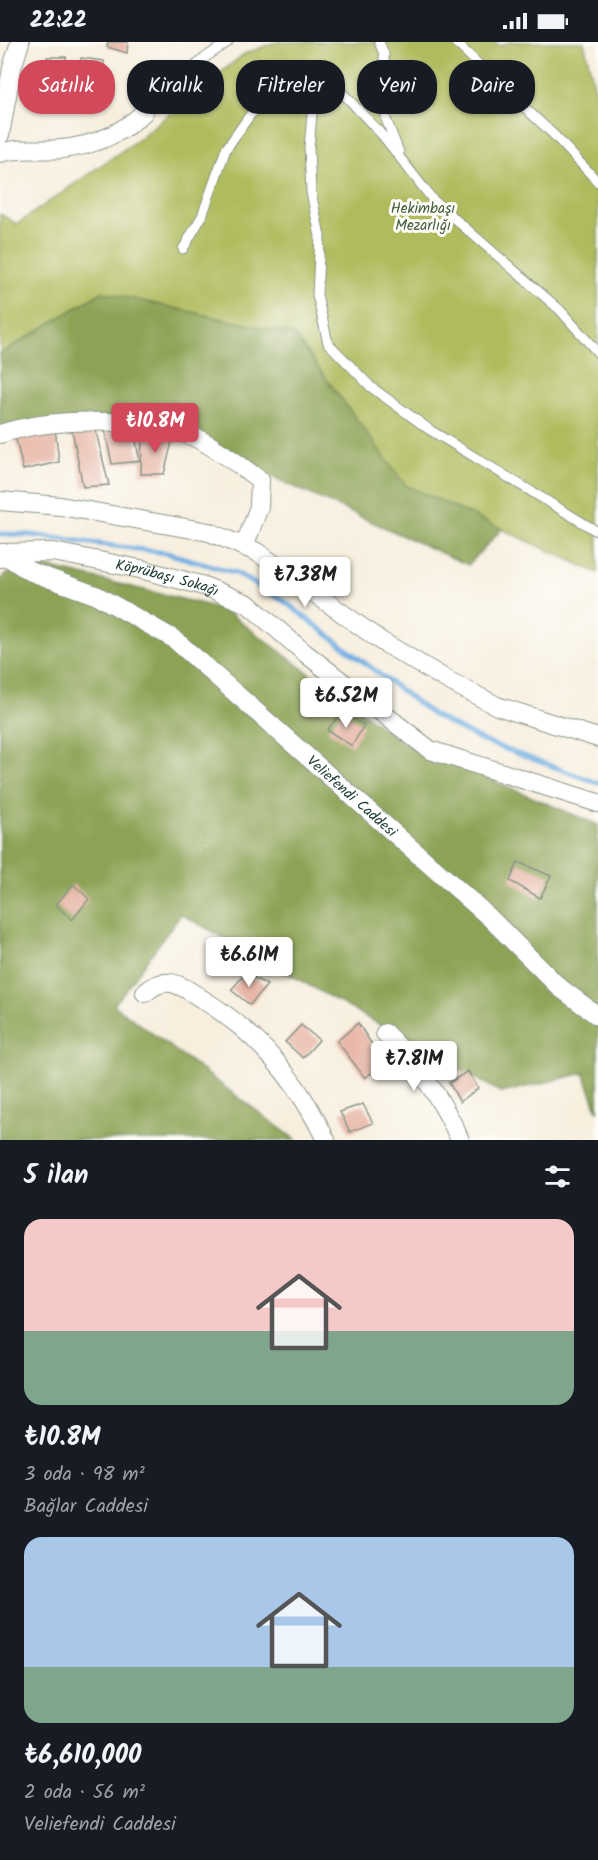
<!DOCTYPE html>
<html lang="tr">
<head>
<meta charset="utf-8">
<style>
	body { margin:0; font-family:Kalam,sans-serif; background:#20242c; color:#f1f3f6; height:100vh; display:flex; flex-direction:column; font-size:22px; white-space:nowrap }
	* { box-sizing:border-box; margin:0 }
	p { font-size:20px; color:#9ea1a6 }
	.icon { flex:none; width:33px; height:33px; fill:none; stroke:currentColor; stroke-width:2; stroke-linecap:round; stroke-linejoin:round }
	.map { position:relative; height:1098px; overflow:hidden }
	.sheet { display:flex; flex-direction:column; background:#171b24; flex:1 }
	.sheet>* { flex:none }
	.banner { position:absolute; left:18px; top:18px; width:562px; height:54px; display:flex; gap:12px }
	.price { position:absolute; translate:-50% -51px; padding:0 14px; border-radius:6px; background:#fff; color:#222; font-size:20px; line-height:39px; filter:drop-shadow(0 2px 3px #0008) }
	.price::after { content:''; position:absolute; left:50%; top:36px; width:18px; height:14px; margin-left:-9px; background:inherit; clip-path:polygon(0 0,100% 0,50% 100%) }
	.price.on { background:#d1495b; color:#fff }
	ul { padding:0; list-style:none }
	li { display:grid; align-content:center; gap:12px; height:318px; padding:0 24px }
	li span { display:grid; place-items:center; height:186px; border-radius:18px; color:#555 }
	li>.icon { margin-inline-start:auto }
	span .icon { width:108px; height:108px; fill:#fffc; stroke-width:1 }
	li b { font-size:26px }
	h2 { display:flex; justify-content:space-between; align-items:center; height:72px; padding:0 24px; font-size:26px }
	.pill { padding:0 21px; border-radius:24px; background:#171b24; box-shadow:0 2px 4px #0004; font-size:21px; line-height:54px }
	.pill.on { background:#d1495b; color:#fff }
	.status { display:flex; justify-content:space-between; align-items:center; height:42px; padding:0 30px; background:#171b24; direction:ltr }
	.status svg { height:16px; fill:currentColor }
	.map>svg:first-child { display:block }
	.green { fill:#b0bb5d; stroke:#687c48; stroke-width:1.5 }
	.forest { fill:#8ca354; stroke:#567044; stroke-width:1.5 }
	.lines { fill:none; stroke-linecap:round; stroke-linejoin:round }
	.stream { stroke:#6eade1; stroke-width:5 }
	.building { fill:#e5af9f }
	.service-casing { stroke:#8b9688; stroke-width:11 }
	.minor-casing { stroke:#8b9688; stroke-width:20 }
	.service { stroke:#fff; stroke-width:9 }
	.minor { stroke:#fff; stroke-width:18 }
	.labels { text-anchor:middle; stroke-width:6; stroke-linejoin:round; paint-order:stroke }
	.park-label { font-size:15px; fill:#435c3e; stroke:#fdfcf7 }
	.street-label { font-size:15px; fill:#1f3d34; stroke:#fdfcf7 }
</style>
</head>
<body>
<div class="status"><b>22:22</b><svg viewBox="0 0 49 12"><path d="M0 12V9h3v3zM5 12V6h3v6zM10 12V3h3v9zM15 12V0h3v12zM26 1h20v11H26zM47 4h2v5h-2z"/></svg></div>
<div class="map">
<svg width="598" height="1098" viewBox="0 0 598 1098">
	<rect width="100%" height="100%" fill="#fdfcf7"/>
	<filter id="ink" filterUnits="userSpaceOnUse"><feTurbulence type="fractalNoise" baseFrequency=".0167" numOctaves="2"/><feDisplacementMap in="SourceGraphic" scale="12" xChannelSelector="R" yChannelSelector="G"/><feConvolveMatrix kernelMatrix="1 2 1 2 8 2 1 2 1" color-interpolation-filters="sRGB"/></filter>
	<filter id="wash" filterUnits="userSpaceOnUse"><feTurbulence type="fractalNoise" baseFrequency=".008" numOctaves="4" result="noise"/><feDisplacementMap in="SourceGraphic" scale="24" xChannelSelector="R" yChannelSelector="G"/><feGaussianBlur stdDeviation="1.35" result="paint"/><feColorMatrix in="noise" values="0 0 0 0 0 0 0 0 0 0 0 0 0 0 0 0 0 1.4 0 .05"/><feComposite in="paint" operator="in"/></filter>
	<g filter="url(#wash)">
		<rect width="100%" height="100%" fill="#f7eedd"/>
		<path class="green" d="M 276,0 L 494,0 L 501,4 L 510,0 L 584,0 L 598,61 L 598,531 L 405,443 L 294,293 L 102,250 L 0,312 L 0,172 L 17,182 L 133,101 L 244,12 Z"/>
		<path class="forest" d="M 102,250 L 294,293 L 405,443 L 502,487 L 468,523 L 134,373 L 0,383 L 0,312 Z
			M 44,524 L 223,567 L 402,700 L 598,783 L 598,1070 L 584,1031 L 502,1051 L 181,872 L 114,963 L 296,1098 L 0,1098 L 0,538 L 6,532 Z"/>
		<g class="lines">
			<path class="stream" d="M 0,492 L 31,493 L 167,511 L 236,531 L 284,559 L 433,673 L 483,699 L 598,741"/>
		</g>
		<g id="blocks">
			<path class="building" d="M 108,0 L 128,0 L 127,11 L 107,5 Z
				M 47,15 L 66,15 L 70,45 L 51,41 Z
				M 81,16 L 104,19 L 103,41 L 80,36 Z
				M 95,385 L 109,443 L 83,445 L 72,388 Z
				M 55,386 L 59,420 L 23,428 L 15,393 Z
				M 105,389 L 134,390 L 140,419 L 112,422 Z
				M 142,393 L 173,396 L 164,432 L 141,432 Z
				M 342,670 L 364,683 L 352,704 L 327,688 Z
				M 518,820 L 551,834 L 540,856 L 510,839 Z
				M 73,842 L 89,857 L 72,878 L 56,863 Z
				M 246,931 L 267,943 L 250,963 L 231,948 Z
				M 358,981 L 384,1021 L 365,1036 L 337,999 Z
				M 301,983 L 319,998 L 303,1016 L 285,1000 Z
				M 468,1029 L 478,1046 L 460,1060 L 449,1041 Z
				M 363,1062 L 373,1081 L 350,1090 L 340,1070 Z"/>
		</g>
	</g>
	<g filter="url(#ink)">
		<use href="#blocks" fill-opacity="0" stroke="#8b9688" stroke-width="1.5"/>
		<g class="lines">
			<g class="service-casing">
				<path id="service" d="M 379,0 L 384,12 L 386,77 L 399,110
					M 455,0 L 555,94 L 598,140
					M 315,38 L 309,106 L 311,150 L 320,194 L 317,253 L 328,301 L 371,345 L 430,388 L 598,490
					M 144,70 L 203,17 L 228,0
					M 183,207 L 202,174 L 226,107 L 250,73 L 284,42 L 310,37 L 336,44 L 383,94 L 433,158 L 560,268 L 598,311"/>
			</g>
			<g class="minor-casing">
				<g id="minor">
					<path d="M 0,93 L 12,26 L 20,0"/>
					<path d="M 0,111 C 20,105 40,109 61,107 C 92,104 122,92 144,70"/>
					<path d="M 0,392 C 54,375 132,376 186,392 C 207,398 242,425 260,438 L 259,465 L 244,505"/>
					<path d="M 0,459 L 60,464 L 209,490 L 257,510 L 381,599 L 449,639 L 497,664 L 598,696"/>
					<path id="s1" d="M 2,511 L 53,510 L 140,527 L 204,544 L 248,562 L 305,611 L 430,708 L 598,761"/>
					<path id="s2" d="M 0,516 L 2,511 L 29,529 L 98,554 L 174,597 L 489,875 L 559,945 L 598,974"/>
					<path d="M 145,951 C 166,931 182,944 202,957 C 258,991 298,1039 326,1098"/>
					<path d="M 385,991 C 418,1023 442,1056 460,1098"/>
				</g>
			</g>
			<use href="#service" class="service"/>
			<use href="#minor" class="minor"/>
		</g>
	</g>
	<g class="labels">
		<g class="park-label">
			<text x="423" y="171">Hekimbaşı<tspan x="423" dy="17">Mezarlığı</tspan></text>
		</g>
		<g class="street-label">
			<text dy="5" stroke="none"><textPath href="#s1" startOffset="168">Köprübaşı Sokağı</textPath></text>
			<text dy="5" stroke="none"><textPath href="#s2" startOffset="436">Veliefendi Caddesi</textPath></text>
		</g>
	</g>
</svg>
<b class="price on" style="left:155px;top:412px">₺10.8M</b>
<b class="price" style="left:305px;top:566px">₺7.38M</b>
<b class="price" style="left:346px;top:687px">₺6.52M</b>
<b class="price" style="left:249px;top:946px">₺6.61M</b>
<b class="price" style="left:414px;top:1050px">₺7.81M</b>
<div class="banner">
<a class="pill on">Satılık</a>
<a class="pill">Kiralık</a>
<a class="pill">Filtreler</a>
<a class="pill">Yeni</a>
<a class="pill">Daire</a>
</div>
</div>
<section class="sheet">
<h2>5 ilan<svg class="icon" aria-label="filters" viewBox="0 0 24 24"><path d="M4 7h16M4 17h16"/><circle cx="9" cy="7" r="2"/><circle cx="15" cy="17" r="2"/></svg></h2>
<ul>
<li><span style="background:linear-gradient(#f6c9c9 60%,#7fa58c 0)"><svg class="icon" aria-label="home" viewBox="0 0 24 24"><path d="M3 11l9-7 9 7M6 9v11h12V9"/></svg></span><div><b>₺10.8M</b><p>3 oda · 98 m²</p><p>Bağlar Caddesi</p></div></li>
<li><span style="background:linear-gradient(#a9c7e8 70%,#7fa58c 0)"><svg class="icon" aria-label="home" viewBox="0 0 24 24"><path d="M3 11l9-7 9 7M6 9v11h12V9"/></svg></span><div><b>₺6,610,000</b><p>2 oda · 56 m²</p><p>Veliefendi Caddesi</p></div></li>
</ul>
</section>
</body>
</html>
